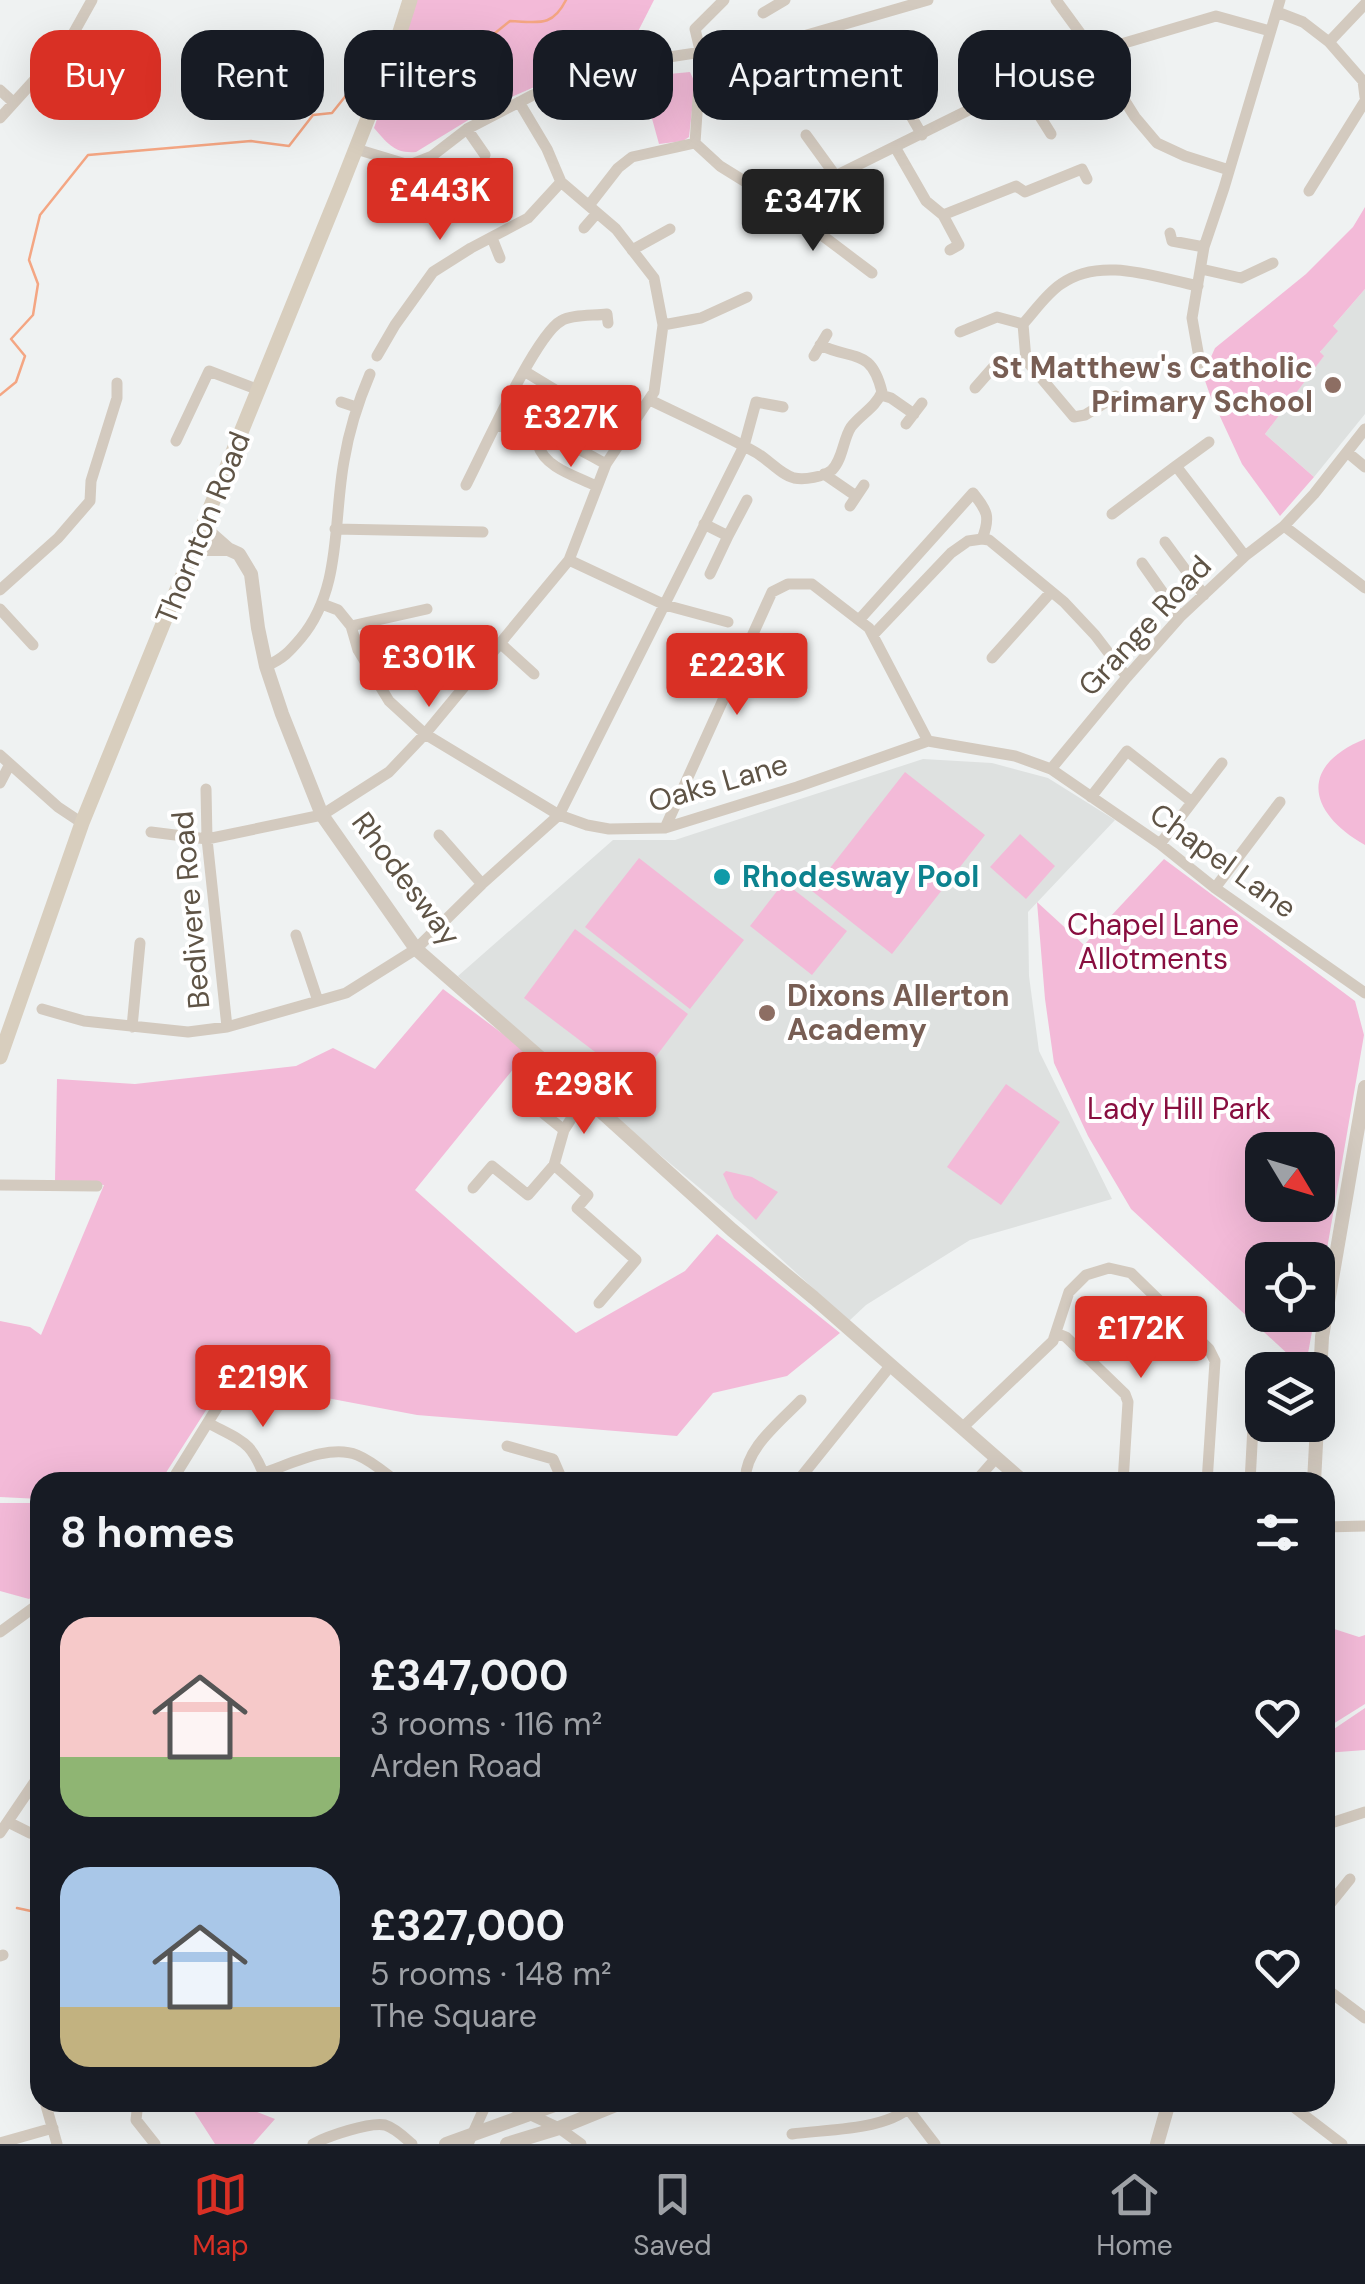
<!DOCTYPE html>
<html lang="en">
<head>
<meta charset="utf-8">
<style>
	body { margin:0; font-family:"DM Sans",sans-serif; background:#20242c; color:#f1f3f6; height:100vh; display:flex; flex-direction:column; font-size:38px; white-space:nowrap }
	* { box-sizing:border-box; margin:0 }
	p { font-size:32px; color:#9ea1a6 }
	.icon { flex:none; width:55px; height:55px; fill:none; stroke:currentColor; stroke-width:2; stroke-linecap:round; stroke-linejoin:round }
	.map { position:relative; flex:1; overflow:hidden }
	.panel { position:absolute; left:30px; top:1472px; width:1305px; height:640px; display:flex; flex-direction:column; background:#171b24; border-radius:30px; box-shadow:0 10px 40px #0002 }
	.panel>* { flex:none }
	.banner { position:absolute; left:30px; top:30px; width:1305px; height:90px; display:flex; gap:20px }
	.needle { width:65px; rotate:128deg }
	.buttons { position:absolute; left:1245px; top:1132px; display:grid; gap:20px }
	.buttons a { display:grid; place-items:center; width:90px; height:90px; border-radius:20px; background:#171b24; box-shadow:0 10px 40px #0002; font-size:50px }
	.price { position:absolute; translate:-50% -85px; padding:0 22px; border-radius:10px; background:#d93025; color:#fff; font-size:32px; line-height:65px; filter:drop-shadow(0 2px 5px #0008) }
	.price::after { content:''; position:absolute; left:50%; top:60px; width:30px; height:22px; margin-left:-15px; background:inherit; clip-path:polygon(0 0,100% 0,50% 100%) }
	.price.on { background:#222; color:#fff }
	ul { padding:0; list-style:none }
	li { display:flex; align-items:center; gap:30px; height:250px; padding:0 30px }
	li span { display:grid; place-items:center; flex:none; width:280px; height:200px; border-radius:30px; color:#555 }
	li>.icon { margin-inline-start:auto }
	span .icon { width:120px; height:120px; fill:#fffc; stroke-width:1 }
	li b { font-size:42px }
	h2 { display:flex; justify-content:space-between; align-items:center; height:120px; padding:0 30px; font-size:42px }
	.tag { padding:0 35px; border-radius:30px; background:#171b24; box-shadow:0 10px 40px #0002; font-size:35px; line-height:90px }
	.tag.on { background:#d93025; color:#fff }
	.tabs { display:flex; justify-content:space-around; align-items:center; height:140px; border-top:2px solid #363941; background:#171b24; font-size:28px; color:#9ea1a6 }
	.tabs a { display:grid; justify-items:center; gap:5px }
	.tabs .on { color:#d93025 }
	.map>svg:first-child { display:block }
	.education { fill:#dee1e0 }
	.green { fill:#f3bad8; fill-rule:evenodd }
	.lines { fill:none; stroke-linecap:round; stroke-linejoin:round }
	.stream { stroke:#f4a683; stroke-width:2.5 }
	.minor { stroke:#d3cabf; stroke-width:11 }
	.tertiary { stroke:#d3cabf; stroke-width:14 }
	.secondary { stroke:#d8cebe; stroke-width:15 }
	.education-dot { fill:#8d6e63; stroke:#fff; stroke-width:4 }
	.culture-dot { fill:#0f9aa8; stroke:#fff; stroke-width:4 }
	.labels { text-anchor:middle; stroke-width:8; stroke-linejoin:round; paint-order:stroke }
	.education-label { font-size:30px; font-weight:bold; fill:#785e54; stroke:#fff; text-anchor:end }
	.street-label { font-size:30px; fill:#5f5446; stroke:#fff }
	.culture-label { font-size:30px; font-weight:bold; fill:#0d838f; stroke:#fff; text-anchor:start }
	.park-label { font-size:30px; fill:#880e3f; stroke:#fff }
</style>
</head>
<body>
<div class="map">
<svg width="1365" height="2144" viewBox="0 0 1365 2144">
	<rect width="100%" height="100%" fill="#eff2f2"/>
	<path class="education" d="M 1365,289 L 1365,414 L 1314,477 L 1265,434 L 1323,357 L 1320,353 L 1333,326 Z
		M 923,759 L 992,763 L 1048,778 L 1115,820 L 1028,912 L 1029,976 L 1039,1051 L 1112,1199 L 970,1240 L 866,1305 L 849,1321 L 745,1226 L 617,1119 L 458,976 L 613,840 L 675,840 Z"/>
	<path class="green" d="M 417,0 L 654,0 L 624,59 L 555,78 L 493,105 L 416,152 C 395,154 387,143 374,128 Z
		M 690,72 L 695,83 L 689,137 L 683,141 L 659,144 L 651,115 L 648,115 L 645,105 L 659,93 L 658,75 Z
		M 1365,207 L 1365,289 L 1333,326 L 1338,331 L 1320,352 L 1324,356 L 1265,434 L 1314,477 L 1280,516 L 1242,464 L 1210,395 L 1203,375 L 1215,348 L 1306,274 L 1353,227 Z
		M 1365,739 L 1365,845 C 1308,813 1298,766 1365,739 Z
		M 905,772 L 985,835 L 892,954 L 812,891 Z
		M 1020,834 L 1055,866 L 1026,899 L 990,867 Z
		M 639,858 L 744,940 L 690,1009 L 585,927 Z
		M 1164,859 L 1355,1001 L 1364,1035 L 1318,1301 L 1318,1260 L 1262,1260 L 1262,1315 L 1315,1315 L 1305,1370 L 1131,1209 L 1088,1136 L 1054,1063 L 1045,999 L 1037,902 L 1084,945 ZM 1262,1150 L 1318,1150 L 1318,1205 L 1262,1205 Z
		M 784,882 L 847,931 L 812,975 L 750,926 Z
		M 575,929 L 688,1014 L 636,1083 L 524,998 Z
		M 443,989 L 527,1052 L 415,1190 L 576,1333 L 685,1271 L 717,1234 L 840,1333 L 787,1376 L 713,1393 L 677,1436 L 417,1415 L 226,1379 L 160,1482 L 40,1482 L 40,1499 L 0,1497 L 0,1321 L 30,1327 L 41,1335 L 104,1185 L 55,1181 L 57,1079 L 135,1084 L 296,1066 L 333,1048 L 375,1069 Z
		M 1006,1084 L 1060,1122 L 1001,1205 L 947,1167 Z
		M 726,1171 L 752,1177 L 778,1192 L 756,1220 L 734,1198 L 723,1174 Z
		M 0,1503 L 40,1503 L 40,1591 L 29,1599 L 0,1591 Z
		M 1325,1626 L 1359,1637 L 1365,1635 L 1365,1704 L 1325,1729 Z
		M 1365,1708 L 1365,1750 L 1325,1753 L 1325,1735 Z
		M 188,2102 L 234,2103 L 275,2119 L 253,2144 L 215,2144 Z"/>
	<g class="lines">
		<path class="stream" d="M 393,75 L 426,66 L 435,56 L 484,42 L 510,21 C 538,22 552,28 566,0
			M 0,395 L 16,382 L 25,356 L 11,339 L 33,315 L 38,284 L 29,260 L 40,215 L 88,155 L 251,141 L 289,146 L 313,115 L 332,113 L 352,88 L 376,80
			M 17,1908 L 40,1913"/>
		<path class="minor" d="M 724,0 L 695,29 L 701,54 L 695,143 L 720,166 L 749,184 L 772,195 L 799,194 L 1003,93 L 1031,102 L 1051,134
			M 1056,0 L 1094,52 L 1135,117 L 1157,143 L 1185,156 L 1229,170
			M 1277,12 L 1303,22 L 1329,42 L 1363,81 L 1365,97
			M 763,13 L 785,0
			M 1329,42 L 1365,4
			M 1094,52 L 1216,16 L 1270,31
			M 979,55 L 1003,93
			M 0,90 L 13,102
			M 903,102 L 930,86
			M 873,106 L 888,98 L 903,102 L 922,135
			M 0,118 L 68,43 L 92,0
			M 467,129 L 485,155
			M 806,135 L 835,175
			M 895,147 L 926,201 L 943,215 L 959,245 L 950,250
			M 356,149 L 409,165 L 432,156 L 467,129 L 533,95 L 565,85 L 579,77 L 630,63 L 800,37 L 928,0
			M 1309,191 L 1365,101
			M 799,194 L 823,236 L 872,273
			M 590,204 L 618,168 L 632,157 L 695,143
			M 943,215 L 1016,186 L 1025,192 L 1082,169 L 1087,179
			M 584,228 L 597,213
			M 1170,233 L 1172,241 L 1204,247
			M 492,238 L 500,258
			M 632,250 L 670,229
			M 1201,269 L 1241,278 L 1273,263
			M 663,325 L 701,318 L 747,297
			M 960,332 L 997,317 L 1023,324
			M 377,356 L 395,325 L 433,272 L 471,248 L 528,218 L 561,182
			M 814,356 L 827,334
			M 1200,363 L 1192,318 L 1204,247 L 1224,188 L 1280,0
			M 524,371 L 557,391 L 561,407
			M 975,388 L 997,363 L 1026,360
			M 881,395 L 891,398 L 914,414
			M 1116,396 L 1085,415 L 1074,417 L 1026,360 L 1023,324 C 1035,311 1046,294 1061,284 C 1101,256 1154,277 1198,286
			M 650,400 C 685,417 721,433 755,452 C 768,459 781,475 794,478 C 805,480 823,477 832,470 C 843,459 843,439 851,427 C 861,414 875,408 882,392 C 871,347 853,361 820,345
			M 341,402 L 356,407
			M 497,424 L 538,445 C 545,468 576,476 596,486
			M 906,424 L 922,403
			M 176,441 L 209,371 L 259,390
			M 538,445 C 562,435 584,453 606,464
			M 1347,452 L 1365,467
			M 1176,466 L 1209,442
			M 824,474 L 856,496
			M 466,485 C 482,454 536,334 561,321 C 572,314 594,316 607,314 L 608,323
			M 850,506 L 864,485
			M 1112,514 L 1176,466 L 1245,556
			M 704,524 L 728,536 L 710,574
			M 1284,526 L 1365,588
			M 335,529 L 483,532
			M 728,536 L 747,500
			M 1165,542 L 1204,595
			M 569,560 L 665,605 L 728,622
			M 1142,563 L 1180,617
			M 0,590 L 58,538 L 90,501 L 91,481 L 117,398 L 117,383
			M 322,604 L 338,610 L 351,626 L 358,650 L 389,701 L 425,734 L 559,815 L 744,446 L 756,402 L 783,407
			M 0,609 L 33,645
			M 859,620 L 973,493 C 987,511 991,516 982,539
			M 351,626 L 427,609
			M 873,635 L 951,553 L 968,541 L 982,539 L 989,540 L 1064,602 L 1095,635 L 1127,677
			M 501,644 L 534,674
			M 992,658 L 1051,592
			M 266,666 C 283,659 290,651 301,638 C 342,589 333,521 344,461 C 349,430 358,402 370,374
			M 0,755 L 58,807 L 82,823
			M 1051,769 L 1127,677 L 1180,617 L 1245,556 L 1284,526 L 1314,494 L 1365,429
			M 0,783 L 10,764
			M 206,789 L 207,839 L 227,1027
			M 1091,797 L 1127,751 L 1192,802
			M 665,828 L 772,592 L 788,584 L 812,584 L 869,628 L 928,741
			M 151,832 L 207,839 L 322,815 L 389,772 L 425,734 L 569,560 L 606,464 L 654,392 L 663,325 L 654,278 L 616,229 L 561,182 L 547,149 L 519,102
			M 439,835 L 482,884
			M 1160,844 L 1222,763
			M 1215,888 L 1280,802
			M 296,935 L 318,1001
			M 42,1009 L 84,1021 L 188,1032 L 227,1027 L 346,993 L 416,949 L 482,884 L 559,815 L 587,825 L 609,829 L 665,828 L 797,787 L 928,741 L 1015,756 L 1051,769 L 1160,844 L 1215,888 L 1365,993
			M 132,1027 L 140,943
			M 533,1105 L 564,1130
			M 554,1165 L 588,1195 L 577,1208 L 636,1260 L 599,1303
			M 0,1185 L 97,1186
			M 473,1188 L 492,1166 L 528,1195 L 554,1165 L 564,1130 L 585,1097
			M 1056,1333 L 1066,1337 L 1125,1394 L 1128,1402 L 1123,1482
			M 208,1423 C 246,1443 251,1441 267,1482
			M 962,1428 L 1053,1341 L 1069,1292 L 1086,1275 L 1109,1268 L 1131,1273 L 1209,1349 L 1215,1361 L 1207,1482
			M 507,1446 L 553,1459 L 563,1482
			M 264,1473 C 291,1464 329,1444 357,1455 C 372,1461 385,1473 397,1482
			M 171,1482 L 231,1385
			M 746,1482 C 742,1451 780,1422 801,1400
			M 797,1482 L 891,1365
			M 975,1482 L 996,1458
			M 1250,1482 L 1256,1370
			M 1325,1527 L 1365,1526
			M 0,1632 L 40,1603
			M 8,1822 L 30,1833 L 40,1835
			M 1325,1825 L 1365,1812
			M 0,1833 L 40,1774
			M 1325,1910 L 1350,1879
			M 0,1956 L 3,1955
			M 1325,1988 L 1365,2018
			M 45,2102 L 57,2144
			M 138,2102 L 136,2120 L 155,2144
			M 503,2102 L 559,2128 L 581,2144
			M 1287,2102 L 1342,2144
			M 909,2110 L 935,2144
			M 792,2134 C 828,2129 891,2131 915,2102
			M 0,2143 L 53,2128
			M 313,2144 C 328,2136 369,2122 385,2125 C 395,2128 404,2137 412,2144
			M 468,2144 L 487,2102"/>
		<path class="tertiary" d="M 203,527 L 228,549 L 239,554 L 251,574 L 258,628 L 266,666 L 282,714 L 322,815 L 416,949 L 585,1097 L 732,1230 L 814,1298 L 1024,1482
			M 194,549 L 228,549
			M 1318,1417 L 1322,1337 L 1365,1087
			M 1314,1482 L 1317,1425
			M 446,2144 L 563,2102
			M 507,2144 L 559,2128 L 623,2102
			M 1157,2144 L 1169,2102"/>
		<path class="secondary" d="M 0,1057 L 82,823 L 340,189 L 392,57 L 410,0"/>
	</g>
	<g class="education-dot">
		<circle cx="1333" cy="385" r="10"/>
		<circle cx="767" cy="1013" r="10"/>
	</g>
	<circle class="culture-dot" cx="722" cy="877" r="10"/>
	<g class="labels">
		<g class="education-label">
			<text x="1313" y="378">St Matthew's Catholic<tspan x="1313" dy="34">Primary School</tspan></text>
			<text x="787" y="1006" text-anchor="start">Dixons Allerton<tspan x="787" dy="34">Academy</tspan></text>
		</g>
		<g class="street-label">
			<text transform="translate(203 528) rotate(-68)" y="10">Thornton Road</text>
			<text transform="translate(1145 626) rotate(-47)" y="10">Grange Road</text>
			<text transform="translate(718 783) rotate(-16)" y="10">Oaks Lane</text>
			<text transform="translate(1223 861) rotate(36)" y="10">Chapel Lane</text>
			<text transform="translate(406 879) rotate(53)" y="10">Rhodesway</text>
			<text transform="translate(191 910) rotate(-95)" y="10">Bedivere Road</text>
		</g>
		<g class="culture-label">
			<text x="742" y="887">Rhodesway Pool</text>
		</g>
		<g class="park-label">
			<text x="1153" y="935">Chapel Lane<tspan x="1153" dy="34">Allotments</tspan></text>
			<text x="1179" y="1119">Lady Hill Park</text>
		</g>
	</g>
</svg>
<div class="buttons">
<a><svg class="needle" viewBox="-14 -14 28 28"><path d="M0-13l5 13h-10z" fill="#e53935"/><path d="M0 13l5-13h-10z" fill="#9ea1a6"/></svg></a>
<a><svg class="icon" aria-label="locate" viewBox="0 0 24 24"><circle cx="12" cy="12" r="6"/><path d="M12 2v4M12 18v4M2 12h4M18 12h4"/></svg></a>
<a><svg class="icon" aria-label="layers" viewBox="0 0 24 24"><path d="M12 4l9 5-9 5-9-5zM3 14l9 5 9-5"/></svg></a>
</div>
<b class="price" style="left:440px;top:243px">£443K</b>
<b class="price on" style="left:813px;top:254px">£347K</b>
<b class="price" style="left:571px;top:470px">£327K</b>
<b class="price" style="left:429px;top:710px">£301K</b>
<b class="price" style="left:737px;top:718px">£223K</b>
<b class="price" style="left:584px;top:1137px">£298K</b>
<b class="price" style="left:1141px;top:1381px">£172K</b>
<b class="price" style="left:263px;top:1430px">£219K</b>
<div class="banner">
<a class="tag on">Buy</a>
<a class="tag">Rent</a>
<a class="tag">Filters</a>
<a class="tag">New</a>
<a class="tag">Apartment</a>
<a class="tag">House</a>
</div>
<section class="panel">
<h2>8 homes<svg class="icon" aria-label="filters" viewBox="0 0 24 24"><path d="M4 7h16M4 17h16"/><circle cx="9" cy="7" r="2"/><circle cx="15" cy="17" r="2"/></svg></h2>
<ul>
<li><span style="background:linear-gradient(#f6c9c9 70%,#8fb573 0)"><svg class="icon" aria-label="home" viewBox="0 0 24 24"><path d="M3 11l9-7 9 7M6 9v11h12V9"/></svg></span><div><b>£347,000</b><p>3 rooms · 116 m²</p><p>Arden Road</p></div><svg class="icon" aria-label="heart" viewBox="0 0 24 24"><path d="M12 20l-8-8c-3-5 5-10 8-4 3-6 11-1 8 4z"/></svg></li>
<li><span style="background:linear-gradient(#a9c7e8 70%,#c2b280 0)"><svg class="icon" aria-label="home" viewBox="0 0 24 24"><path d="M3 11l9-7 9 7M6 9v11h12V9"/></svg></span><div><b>£327,000</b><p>5 rooms · 148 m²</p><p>The Square</p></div><svg class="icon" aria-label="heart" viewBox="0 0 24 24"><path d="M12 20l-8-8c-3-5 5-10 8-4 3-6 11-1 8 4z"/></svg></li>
</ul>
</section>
</div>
<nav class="tabs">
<a class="on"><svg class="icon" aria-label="map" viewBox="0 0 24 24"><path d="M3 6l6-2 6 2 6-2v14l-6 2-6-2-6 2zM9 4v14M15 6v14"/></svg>Map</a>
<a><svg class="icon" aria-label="saved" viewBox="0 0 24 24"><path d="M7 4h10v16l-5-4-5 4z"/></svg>Saved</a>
<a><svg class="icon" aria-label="home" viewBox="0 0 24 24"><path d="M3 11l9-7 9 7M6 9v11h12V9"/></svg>Home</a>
</nav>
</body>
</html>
